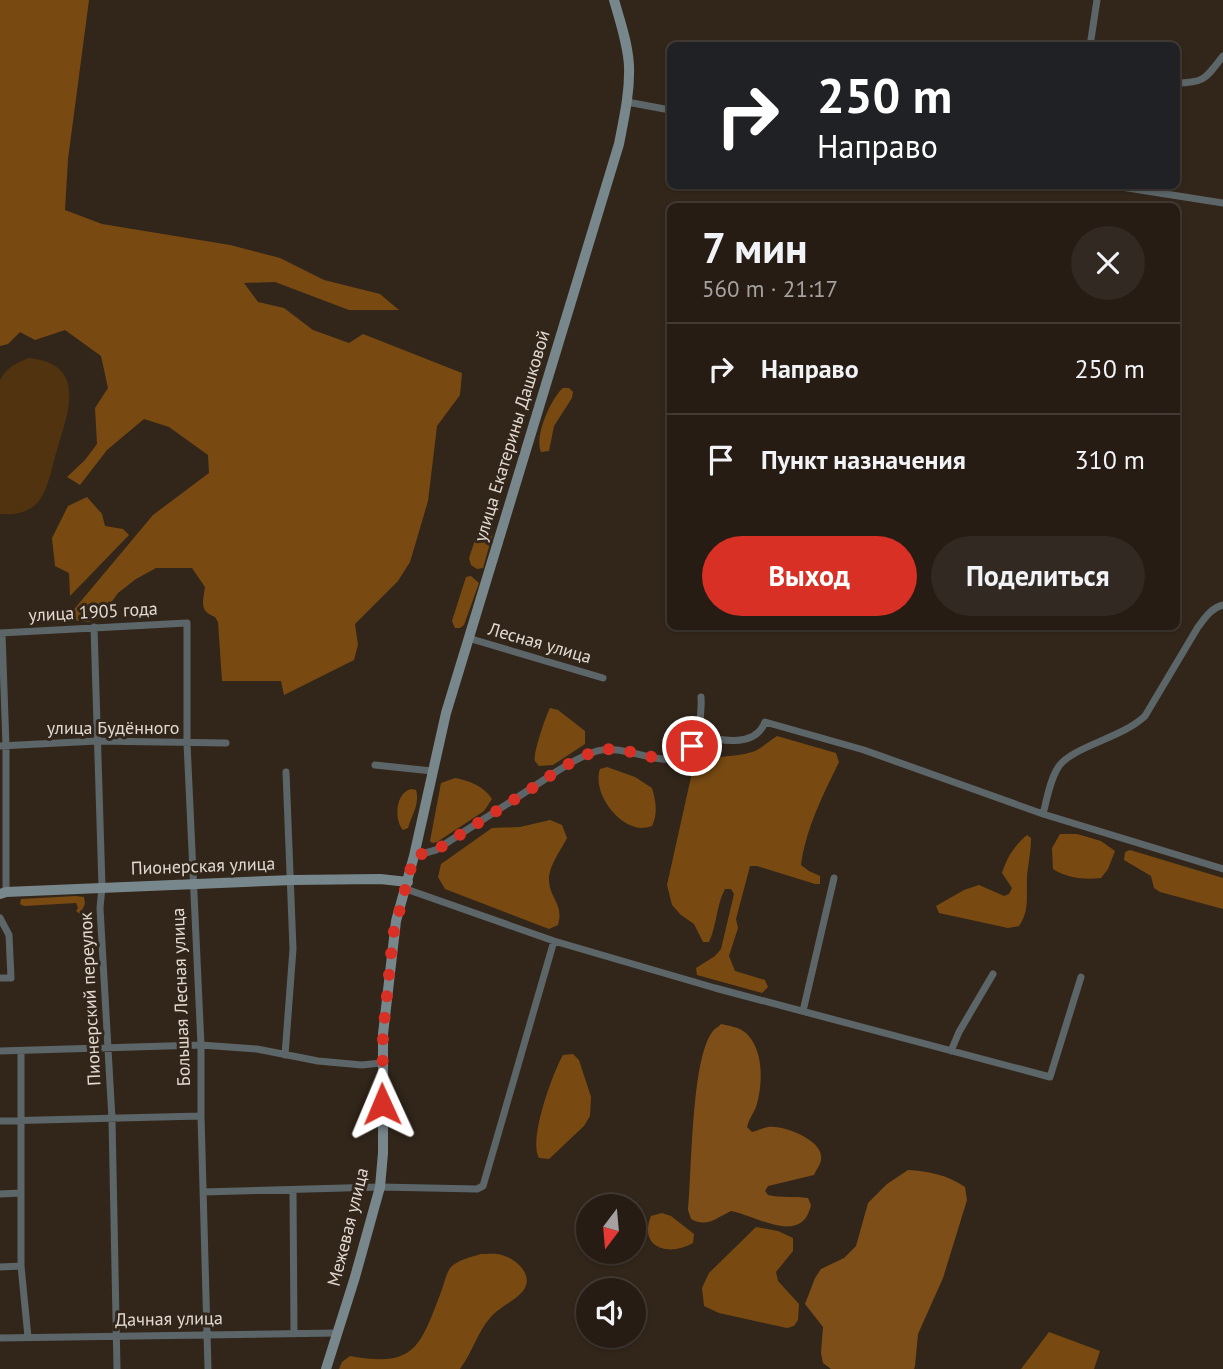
<!DOCTYPE html>
<html lang="ru">
<meta charset="utf-8">
<style>
body{margin:0;font-family:"PT Sans",sans-serif;background:#322922;color:#f1f3f6;height:100vh;display:flex;flex-direction:column;font-size:26px;white-space:nowrap}
*{box-sizing:border-box;margin:0}
p{font-size:23px;color:#a4a1a0}
.icon{flex:none;width:38px;height:38px;fill:none;stroke:currentColor;stroke-width:2;stroke-linecap:round;stroke-linejoin:round}
.map{position:relative;flex:1;overflow:hidden}
.sheet{position:absolute;left:667px;top:203px;width:513px;height:427px;display:flex;flex-direction:column;background:#261c14;border-radius:10px;box-shadow:0 2px 5px #0004,0 0 0 2px #423a34}
.sheet>*{flex:none}
.guide{position:absolute;left:667px;top:42px;width:513px;height:147px;border-radius:10px;box-shadow:0 2px 5px #0004,0 0 0 2px #423a34;background:#202124;color:#fff;overflow:hidden}
.needle{width:46px;rotate:196deg}
.tools{position:absolute;left:576px;top:1194px;display:grid;gap:14px}
.tools a{display:grid;place-items:center;width:70px;height:70px;border-radius:50%;background:#261c14;box-shadow:0 2px 5px #0004,0 0 0 2px #423a34;font-size:35px}
.pin{position:absolute;display:grid;place-items:center;width:60px;height:60px;color:#fff;margin:-30px;border:4px solid #fff;border-radius:50%;box-shadow:0 2px 7px #0007}
.me{position:absolute;width:77px;margin:-38px;rotate:359deg;stroke-linejoin:round;filter:drop-shadow(0 0 5px #0008)}
.turn{display:flex;align-items:center;gap:24px;height:147px;padding:0 35px;font-size:32px}
.turn .icon{width:91px;height:91px;stroke-width:2.5}
.turn b{display:block;font-size:49px;line-height:60px}
.round{display:grid;place-items:center;flex:none;width:74px;height:74px;border-radius:37px;background:#322922}
.overview{display:flex;align-items:center;justify-content:space-between;height:119px;padding:0 35px}
h1{font-size:42px;font-weight:700;line-height:52px}
.cta{display:flex;gap:14px;margin-top:auto;padding:14px 35px}
.cta a{flex:1;height:80px;border-radius:42px;background:#d93025;color:#fff;font-size:28px;font-weight:700;line-height:80px;text-align:center}
.cta a+a{background:#322922;color:#f1f3f6}
ul{padding:0;list-style:none}
li{display:flex;align-items:center;gap:21px;height:91px;padding:0 35px;border-top:2px solid #423a34}
li div{flex:1}
li b{display:block;font-size:26px}
li em{font-style:normal}
.map>svg:first-child{display:block}
.green{fill:#51330f}
.forest{fill:#784a11}
.water{fill:#7d4e17}
.lines{fill:none;stroke-linecap:round;stroke-linejoin:round}
.street{stroke:#5c6568;stroke-width:7}
.secondary{stroke:#78878c;stroke-width:10}
.route{stroke:#d93025;stroke-width:12;stroke-dasharray:0 21.6}
.labels{text-anchor:middle;stroke-width:6;stroke-linejoin:round;paint-order:stroke}
.street-label{font-size:18px;fill:#e2dad2;stroke:#32261a}
</style>
<div class="map">
<svg width="1223" height="1369" viewBox="0 0 1223 1369">
<rect width="100%" height="100%" fill="#32261a"/>
<!-- green -->
<path class="green" d="M29 358C88 364 68 412 57 450 52 466 49 487 39 501 29 513 15 515 0 514V380C7 367 16 363 29 358Z"/>
<!-- forest -->
<path class="forest" d="M0 0H89L68 159 65 210 102 224 230 245 280 258 324 280 380 294 399 310H349L275 282 244 283 258 302 284 308 313 330 349 343 363 334 462 373 460 395 437 426 428 501 410 562 398 581 355 624 358 645 354 660 284 695 281 681H222L218 622 215 617C199 611 203 602 205 587L192 568H156L136 579 118 593 100 618 88 622 73 620 71 613 153 515 209 473 208 455 169 427 144 419 107 450 80 485 67 477 85 460 97 444 95 408 108 388 101 356 65 330 35 340 20 332 8 344 0 346Z
M563 388H569L573 392 572 398 554 426 549 451 541 452C534 437 551 398 563 388Z
M87 497 102 514 105 526 123 529 129 535 70 596 69 573 55 566 52 538 68 506Z
M482 530 492 536 483 568 477 569 471 565 469 558 478 531Z
M471 576 479 583 464 625 460 628H455L452 621 466 577Z
M550 708 558 710 585 731V744L553 765 539 766C535 761 534 762 535 755 536 746 546 715 550 708Z
M777 736 836 753 839 762C823 795 806 828 801 865L809 871 820 876V884H815L757 866H750L736 919 738 928 729 956 735 971 765 980 768 987 762 993 697 975 696 968 715 956 721 949 734 894 731 889H725C716 906 717 925 709 942H703L694 924 681 915 672 905 667 885 691 777C709 750 727 760 752 752 761 749 769 741 777 736Z
M607 767 635 777 652 788C656 802 658 813 652 826 649 827 645 828 641 828 617 826 592 792 600 769Z
M455 778C468 780 485 787 492 799L484 811 437 842 432 843 430 841 441 783Z
M411 789 416 790C420 803 412 815 408 828L403 830C394 820 395 793 411 789Z
M550 820 562 825 567 838C561 850 548 867 549 881 550 899 564 904 558 925L549 929 445 889 438 877 441 864 492 828 520 827Z
M1060 834H1077L1101 841 1115 851 1108 869 1101 878C1084 880 1067 878 1053 869L1052 848Z
M1027 835 1031 838C1031 852 1028 864 1027 877 1026 896 1030 910 1019 926L1008 928 939 913 936 906 964 890 979 885 1004 896 1009 894 1012 888 1002 873C1007 857 1015 845 1027 835Z
M1130 850 1223 878V909L1160 892 1154 888 1151 876 1124 860 1125 852Z
M76 896 84 897 85 904 80 914 76 911 78 908 76 903 24 906 20 904 21 899Z
M573 1054 579 1060 591 1097 590 1116 584 1126 549 1159 539 1158C528 1140 553 1072 563 1055Z
M662 1213 671 1216 694 1234 693 1243C669 1257 638 1248 651 1216Z
M756 1227 778 1231 793 1238V1251L776 1272 778 1281 799 1304 798 1320 794 1326 787 1328 719 1313 704 1306 702 1288 709 1273Z
M481 1254C487 1254 496 1253 502 1255 516 1259 535 1275 523 1291 515 1301 499 1307 490 1318 477 1333 472 1353 460 1369H339L342 1362 350 1356C415 1368 420 1347 441 1292 444 1285 446 1273 451 1267 458 1260 471 1257 481 1254Z
M1049 1332 1100 1351 1094 1369H1021Z"/>
<!-- water -->
<path class="water" d="M721 1024C730 1026 740 1027 747 1034 764 1051 763 1085 756 1107 753 1114 749 1119 747 1127L752 1132C757 1131 763 1128 768 1127 783 1125 824 1140 821 1159 821 1164 816 1170 814 1175L768 1186 765 1191 768 1195C782 1198 794 1196 808 1198L811 1205C802 1247 755 1215 731 1211 716 1218 707 1228 691 1219L688 1210C692 1173 691 1057 713 1031 715 1028 719 1027 721 1024Z
M908 1170C929 1171 947 1175 965 1187L967 1200 943 1278 918 1334 915 1366 914 1369H831L823 1363 821 1353 823 1327 805 1304 815 1278 821 1269 844 1258 856 1246 868 1203 887 1184Z"/>
<g class="lines">
<!-- street -->
<path class="street" d="M1090 46 1097 0
M1176 83C1205 83 1206 78 1223 56
M627 102 670 110
M1115 186 1223 203
M94 627 102 887 100 908 112 1119 117 1369
M0 633 187 623V743L201 1045V1116L208 1369
M2 633 6 746V892
M468 638 603 678
M696 735C717 740 755 749 765 722L864 750 1043 814 1223 869
M0 746 97 741 226 743
M375 765 432 771
M1043 814C1047 799 1050 779 1059 766 1074 746 1122 738 1145 716L1198 627C1205 618 1211 608 1223 605
M414 856 436 850C466 830 497 811 527 791 549 777 572 759 597 751 623 743 660 768 682 756 699 747 702 713 701 697
M406 889 554 941 715 988 1050 1077 1081 977
M0 918 9 935 11 978H0
M803 1011 834 878
M0 1051 201 1045 257 1049 318 1061 362 1065 381 1063
M21 1051V1266L28 1337
M951 1051 959 1032 993 974
M285 1055 293 949 286 772
M0 1121 201 1116
M293 1190 294 1333
M203 1192 380 1187 477 1189 483 1186 554 941
M0 1194 21 1193
M0 1267 21 1266
M0 1338 338 1333"/>
<!-- secondary -->
<path class="secondary" d="M0 894 6 892 292 880 380 879 408 882
M326 1369 355 1277 380 1187 383 1153V1034L396 921 414 856 446 713 619 144C624 118 630 92 629 66 628 44 620 21 614 0"/>
</g>
<g class="lines">
<!-- route -->
<path class="route" d="M382 1104 383 1034 393 935 414 856 436 850C468 830 499 809 531 789 550 776 578 755 601 750 633 744 667 774 692 746"/>
</g>
<g class="labels">
<!-- street labels -->
<g class="street-label">
<text transform="translate(512 436) rotate(-73)" y="6">улица Екатерины Дашковой</text>
<text transform="translate(93 612) rotate(-3)" y="6">улица 1905 года</text>
<text transform="translate(540 643) rotate(16)" y="6">Лесная улица</text>
<text x="113" y="734">улица Будённого</text>
<text transform="translate(203 866) rotate(-2)" y="6">Пионерская улица</text>
<text transform="translate(181 997) rotate(-92)" y="6">Большая Лесная улица</text>
<text transform="translate(90 999) rotate(-93)" y="6">Пионерский переулок</text>
<text transform="translate(348 1227) rotate(-76)" y="6">Межевая улица</text>
<text transform="translate(169 1319) rotate(-1)" y="6">Дачная улица</text>
</g>
</g>
</svg>
<div class="tools">
<a><svg class="needle" viewBox="-14 -14 28 28"><path d="M0-13l5 13h-10z" fill="#e53935"/><path d="M0 13l5-13h-10z" fill="#a4a1a0"/></svg></a>
<a><svg class="icon" aria-label="sound" viewBox="0 0 24 24"><path d="M4 9h4l5-4v14l-5-4H4zM17 9q2 3 0 6"/></svg></a>
</div>
<div class="pin" style="left:692px;top:746px;background:#d93025"><svg class="icon" aria-label="arrive" viewBox="0 0 24 24"><path d="M6 21V4h12l-3 4 3 4H6"/></svg></div>
<svg class="me" style="left:382px;top:1104px" viewBox="-20 -20 40 40"><path d="M0-17L14 15 0 8-14 15z" fill="#d93025" stroke="#fff" stroke-width="4"/></svg>
<div class="guide">
<div class="turn"><svg class="icon" aria-label="right" viewBox="0 0 24 24"><path d="M7 20v-9h11M14 6l5 5-5 5"/></svg><div><b>250 m</b>Направо</div></div>
</div>
<section class="sheet">
<div class="overview"><div><h1>7 мин</h1><p>560 m · 21:17</p></div><a class="round"><svg class="icon" aria-label="close" viewBox="0 0 24 24"><path d="M6 6l12 12M18 6L6 18"/></svg></a></div>
<ul>
<li><svg class="icon" aria-label="right" viewBox="0 0 24 24"><path d="M7 20v-9h11M14 6l5 5-5 5"/></svg><div><b>Направо</b></div><em>250 m</em></li>
<li><svg class="icon" aria-label="arrive" viewBox="0 0 24 24"><path d="M6 21V4h12l-3 4 3 4H6"/></svg><div><b>Пункт назначения</b></div><em>310 m</em></li>
</ul>
<div class="cta"><a>Выход</a><a>Поделиться</a></div>
</section>
</div>
